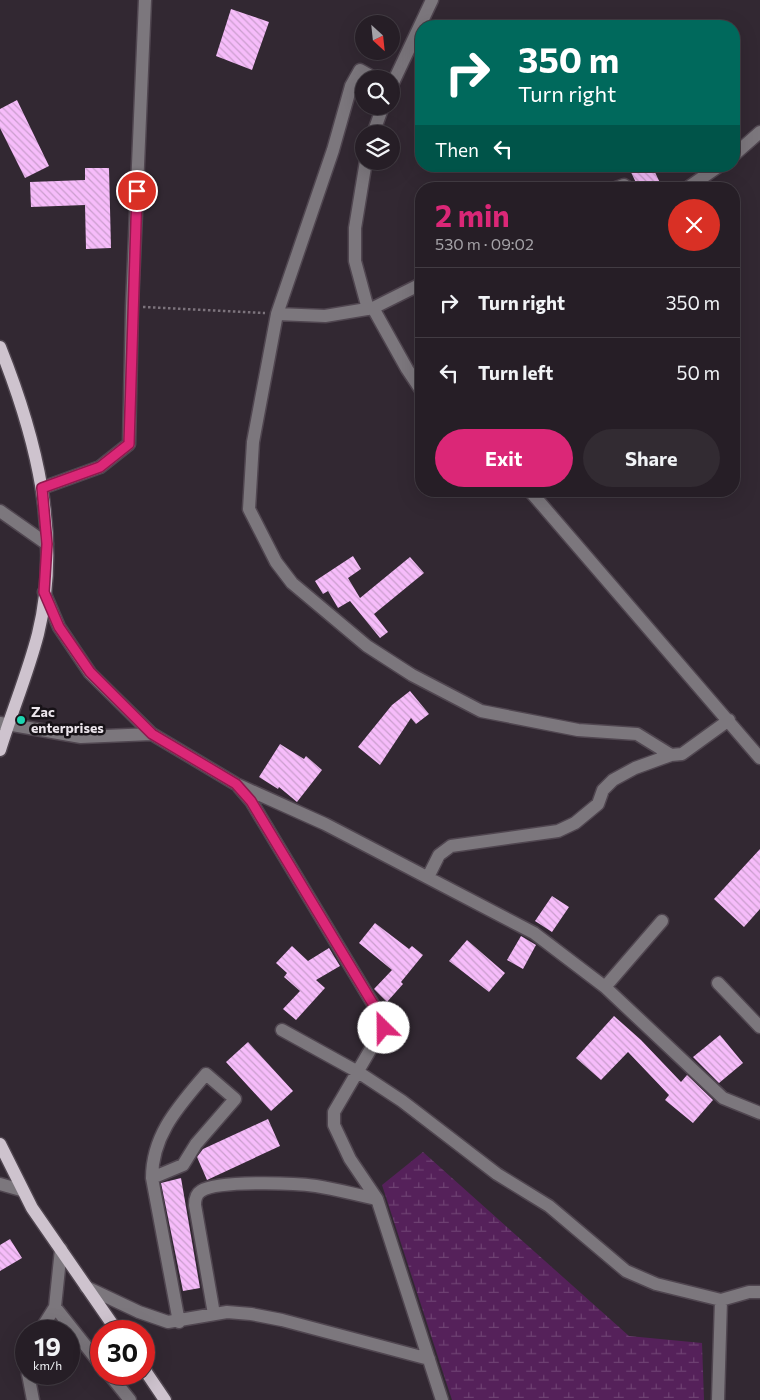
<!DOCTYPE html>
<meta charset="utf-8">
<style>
body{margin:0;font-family:Commissioner,sans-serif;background:#322b32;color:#f1f3f6;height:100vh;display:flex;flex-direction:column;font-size:19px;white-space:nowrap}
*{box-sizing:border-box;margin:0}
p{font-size:16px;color:#a4a2a7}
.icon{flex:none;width:28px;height:28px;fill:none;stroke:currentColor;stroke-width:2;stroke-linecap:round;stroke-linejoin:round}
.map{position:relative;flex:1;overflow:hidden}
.panel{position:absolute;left:415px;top:182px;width:325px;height:315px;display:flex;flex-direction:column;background:#261e26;border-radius:20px;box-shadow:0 5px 20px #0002,0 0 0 1px #423c43}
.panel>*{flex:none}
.hud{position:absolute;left:415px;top:20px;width:325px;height:152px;border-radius:20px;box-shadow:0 5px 20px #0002,0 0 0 1px #423c43;background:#00695c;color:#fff;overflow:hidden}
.needle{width:32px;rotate:153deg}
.tools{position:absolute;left:355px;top:15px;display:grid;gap:10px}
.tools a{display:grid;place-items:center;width:45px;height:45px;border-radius:50%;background:#261e26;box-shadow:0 5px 20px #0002,0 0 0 1px #423c43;font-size:25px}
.speed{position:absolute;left:15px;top:1320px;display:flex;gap:10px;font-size:25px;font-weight:700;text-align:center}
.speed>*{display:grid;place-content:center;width:65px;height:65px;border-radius:50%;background:#261e26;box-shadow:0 5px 20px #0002,0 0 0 1px #423c43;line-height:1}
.speed small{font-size:12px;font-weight:400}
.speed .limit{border:8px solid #d22;background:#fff;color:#111}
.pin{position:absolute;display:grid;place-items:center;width:42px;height:42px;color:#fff;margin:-21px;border:2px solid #fff;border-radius:50%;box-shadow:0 1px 5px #0007}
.me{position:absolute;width:55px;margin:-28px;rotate:337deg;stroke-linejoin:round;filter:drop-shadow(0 0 4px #0008)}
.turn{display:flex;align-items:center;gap:18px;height:105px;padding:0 20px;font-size:22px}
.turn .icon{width:65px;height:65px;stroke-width:2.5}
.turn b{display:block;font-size:35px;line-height:42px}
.then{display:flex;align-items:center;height:48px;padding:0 20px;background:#0003;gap:10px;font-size:19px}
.round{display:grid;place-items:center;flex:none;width:52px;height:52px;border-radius:26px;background:#322b32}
.headline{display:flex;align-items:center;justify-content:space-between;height:85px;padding:0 20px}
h1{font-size:30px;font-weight:700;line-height:38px;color:#db2777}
.primary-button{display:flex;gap:10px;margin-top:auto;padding:10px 20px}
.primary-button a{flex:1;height:58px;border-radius:30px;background:#db2777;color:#fff;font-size:20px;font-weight:700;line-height:58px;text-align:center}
.primary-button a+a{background:#322b32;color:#f1f3f6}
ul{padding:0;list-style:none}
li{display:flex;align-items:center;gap:15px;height:70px;padding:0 20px;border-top:1px solid #423c43}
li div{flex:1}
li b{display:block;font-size:19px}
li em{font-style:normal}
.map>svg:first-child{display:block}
.wetland{fill:url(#wetland-marsh)}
.building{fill:url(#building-back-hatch)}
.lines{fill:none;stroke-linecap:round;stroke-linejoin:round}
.minor-casing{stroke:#504650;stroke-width:15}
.major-casing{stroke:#504650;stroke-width:15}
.path{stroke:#7c737c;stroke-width:2.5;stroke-dasharray:2.5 2.5;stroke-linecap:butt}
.minor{stroke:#7c777d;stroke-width:12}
.major{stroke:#cec3ce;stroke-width:12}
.route-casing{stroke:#8e194d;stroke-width:12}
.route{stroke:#db2777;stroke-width:9}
.poi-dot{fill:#1dd5b1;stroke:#171217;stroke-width:2}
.labels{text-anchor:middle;stroke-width:5;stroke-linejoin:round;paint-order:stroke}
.poi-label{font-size:14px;font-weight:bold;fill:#ece5ec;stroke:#171217;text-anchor:start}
</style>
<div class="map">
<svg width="760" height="1400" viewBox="0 0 760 1400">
<defs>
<pattern id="wetland-marsh" width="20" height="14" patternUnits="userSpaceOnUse" patternTransform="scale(1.25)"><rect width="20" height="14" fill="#55215a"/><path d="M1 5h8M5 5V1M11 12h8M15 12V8" fill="none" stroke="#6e4172"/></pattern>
<pattern id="building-back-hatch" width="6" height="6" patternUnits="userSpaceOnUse" patternTransform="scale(1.25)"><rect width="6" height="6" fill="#f6bcfa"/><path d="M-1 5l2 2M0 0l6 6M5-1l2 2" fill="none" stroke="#ca9ecd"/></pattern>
</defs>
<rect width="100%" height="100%" fill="#322832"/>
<!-- wetland -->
<path class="wetland" d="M423 1152 629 1336 702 1343 704 1400H452L382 1185Z"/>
<!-- building -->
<path class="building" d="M231 9 269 22 252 70 216 56Z
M17 100 49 166 25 178 0 128V109Z
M628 166H652L663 189H639Z
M85 168H109L111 248 86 249 85 205 31 207 30 182 85 180Z
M353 556 361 569 348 578 360 598 410 557 424 573 374 614 388 632 380 638 350 601 338 608 328 591 323 594 315 581Z
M410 691 429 714 416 724 411 718 380 765 358 747 392 705Z
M280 744 304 759 306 756 322 770 297 802 279 787 278 789 259 777Z
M760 849V909L744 927 714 899Z
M552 896 569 907 552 932 535 921Z
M375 923 409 949 412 946 423 955 401 982 403 984 387 1002 374 989 392 970 359 943Z
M521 936 536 945 523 969 507 960Z
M467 940 505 973 489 992 449 961Z
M292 946 308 961 329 948 340 966 316 980 325 988 296 1020 283 1009 300 991 284 977 287 973 276 963Z
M614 1016 641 1040 681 1082 687 1075 713 1100 693 1123 665 1100 669 1095 628 1052 601 1080 576 1058Z
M720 1035 743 1063 719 1083 693 1057Z
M248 1042 293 1091 271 1111 226 1062Z
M268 1119 280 1146 207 1180 197 1157 203 1149Z
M181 1178 200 1288 183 1291 161 1183Z
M10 1239 22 1258 0 1271V1245Z"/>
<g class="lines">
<defs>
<path id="minor" d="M376 79 360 70 351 86 333 150 277 314 253 442 249 509 276 562 292 583 367 646 412 675 481 711 578 730 637 734 671 755
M391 87 432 0
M373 134 383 106
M734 155 760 132
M366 161 355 228V261L368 309
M613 189 624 185 630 189
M686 189 719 166
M421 284 373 308 407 369 421 390
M277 314 325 316 373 308
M42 488 100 467 129 444 132 306 145 0
M530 491 760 758
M0 511 47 544
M44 592 59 627 90 673 152 734 236 784 325 824 534 933 605 987 723 1098 760 1113
M0 723 81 737 152 734
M239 787 251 801 379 1014 383 1028 334 1112V1125L350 1159 377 1199 442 1400
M428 877 439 855 451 846 558 831 575 823 598 804 603 790 613 780 635 768 671 755 682 754 729 720
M718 983 760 1027
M605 987 662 921
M282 1030 358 1072 402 1101 497 1174 549 1206 626 1271 656 1284 721 1300
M152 1178 183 1165 196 1144 235 1099 206 1074C180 1105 152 1134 152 1178L179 1322
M0 1184 21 1190
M86 1287 139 1312 168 1322 227 1312 251 1314 282 1320 429 1359
M55 1307 101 1365
M214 1314 195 1205C195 1199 196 1194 201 1191 217 1180 295 1183 316 1186 336 1189 357 1195 377 1199
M40 1331 55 1307 61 1249
M26 1363V1365
M28 1374 33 1400
M109 1374 130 1400
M718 1400 721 1300 749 1292H760"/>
<path id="major" d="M0 347C36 437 62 537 38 634 28 673 12 711 0 750
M0 1144 32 1208 117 1331
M144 1369 165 1400"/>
</defs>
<!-- minor casing -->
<use href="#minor" class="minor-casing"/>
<!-- major casing -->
<use href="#major" class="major-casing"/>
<!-- path -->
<path class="path" d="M143 307 265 313"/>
<!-- minor -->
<use href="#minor" class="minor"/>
<!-- major -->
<use href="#major" class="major"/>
</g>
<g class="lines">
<defs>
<path id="route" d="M137 191 129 444 100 467 42 488 47 544 44 592 59 627 90 672 152 734 236 784 251 801 379 1014 384 1028"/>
</defs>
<!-- route casing -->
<use href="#route" class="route-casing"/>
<!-- route -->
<use href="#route" class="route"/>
</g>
<!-- markers -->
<circle class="poi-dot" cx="21" cy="720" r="5"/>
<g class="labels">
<!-- poi labels -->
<g class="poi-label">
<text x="31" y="717">Zac<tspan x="31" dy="16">enterprises</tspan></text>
</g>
</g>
</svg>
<div class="tools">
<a><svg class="needle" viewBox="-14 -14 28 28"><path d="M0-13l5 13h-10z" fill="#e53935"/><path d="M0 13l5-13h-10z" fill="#a4a2a7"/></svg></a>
<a><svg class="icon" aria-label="search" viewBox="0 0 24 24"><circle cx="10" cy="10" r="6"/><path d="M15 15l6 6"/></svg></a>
<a><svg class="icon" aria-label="layers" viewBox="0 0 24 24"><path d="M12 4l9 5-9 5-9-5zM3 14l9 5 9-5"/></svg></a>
</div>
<div class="speed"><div>19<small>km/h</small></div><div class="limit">30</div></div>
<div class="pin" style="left:137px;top:191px;background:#d93025"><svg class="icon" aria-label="arrive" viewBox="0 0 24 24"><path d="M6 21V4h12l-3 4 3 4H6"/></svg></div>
<svg class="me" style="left:384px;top:1028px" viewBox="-20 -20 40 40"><circle r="19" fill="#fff"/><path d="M0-13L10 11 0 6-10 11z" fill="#db2777"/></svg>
<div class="hud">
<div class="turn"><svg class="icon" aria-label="right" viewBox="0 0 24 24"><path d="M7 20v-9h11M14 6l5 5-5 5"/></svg><div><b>350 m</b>Turn right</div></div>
<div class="then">Then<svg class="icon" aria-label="left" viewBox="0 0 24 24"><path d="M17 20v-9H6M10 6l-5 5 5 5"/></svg></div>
</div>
<section class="panel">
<div class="headline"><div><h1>2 min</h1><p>530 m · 09:02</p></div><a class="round" style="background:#d93025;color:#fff"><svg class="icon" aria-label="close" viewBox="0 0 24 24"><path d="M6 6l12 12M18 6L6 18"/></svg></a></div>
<ul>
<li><svg class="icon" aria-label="right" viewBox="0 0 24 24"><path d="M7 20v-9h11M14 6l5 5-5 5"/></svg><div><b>Turn right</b></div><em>350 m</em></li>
<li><svg class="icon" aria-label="left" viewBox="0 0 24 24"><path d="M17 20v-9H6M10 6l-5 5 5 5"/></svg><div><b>Turn left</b></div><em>50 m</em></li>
</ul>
<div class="primary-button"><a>Exit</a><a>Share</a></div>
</section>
</div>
